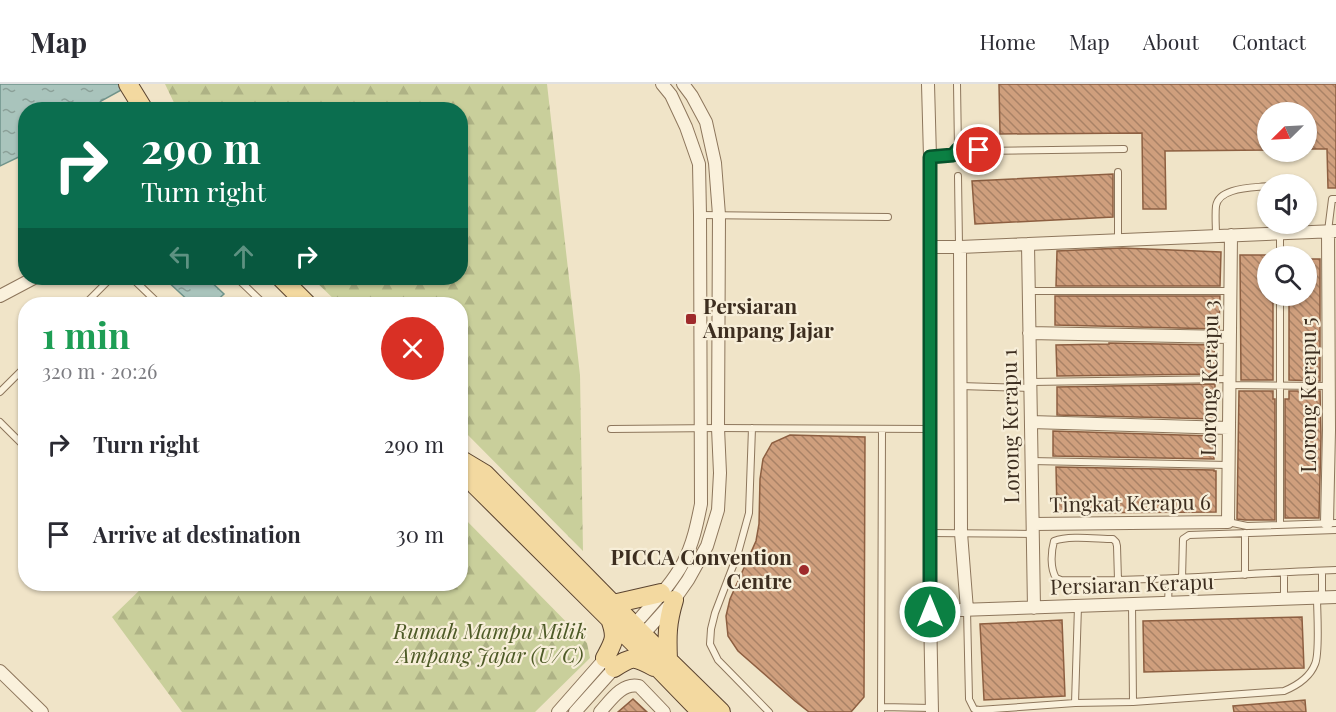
<!DOCTYPE html>
<meta charset="utf-8">
<style>
body{margin:0;font-family:"Playfair Display",serif;background:#f2f2f3;color:#2b2b33;height:100vh;display:flex;flex-direction:column;font-size:22px;white-space:nowrap}
*{box-sizing:border-box;margin:0}
p{font-size:20px;color:#7c7c81}
.icon{flex:none;width:33px;height:33px;fill:none;stroke:currentColor;stroke-width:2;stroke-linecap:round;stroke-linejoin:round}
.map{position:relative;flex:1;overflow:hidden}
.details{position:absolute;left:18px;top:213px;width:450px;height:294px;display:flex;flex-direction:column;background:#fff;border-radius:24px;box-shadow:0 2px 4px #0004}
.details>*{flex:none}
.banner{position:absolute;left:18px;top:18px;width:450px;height:183px;border-radius:24px;box-shadow:0 2px 4px #0004;background:#0b6e4f;color:#fff;overflow:hidden}
.needle{width:39px;rotate:246deg}
.controls{position:absolute;left:1257px;top:18px;display:grid;gap:12px}
.controls a{display:grid;place-items:center;width:60px;height:60px;border-radius:50%;background:#fff;box-shadow:0 2px 4px #0004;font-size:30px}
.pin{position:absolute;display:grid;place-items:center;width:51px;height:51px;color:#fff;margin:-26px;border:3px solid #fff;border-radius:50%;box-shadow:0 2px 6px #0007}
.me{position:absolute;width:66px;margin:-33px;rotate:0deg;stroke-linejoin:round;filter:drop-shadow(0 0 4px #0008)}
.turn{display:flex;align-items:center;gap:21px;height:126px;padding:0 24px;font-size:27px}
.turn .icon{width:78px;height:78px;stroke-width:2.5}
.turn b{display:block;font-size:42px;line-height:51px}
.lanes{display:flex;align-items:center;height:57px;padding:0 24px;background:#0003;justify-content:center;gap:30px;direction:ltr}
.lanes .off{opacity:.35}
.round{display:grid;place-items:center;flex:none;width:63px;height:63px;border-radius:32px;background:#f2f2f3}
.head{display:flex;align-items:center;justify-content:space-between;height:102px;padding:0 24px}
h1{font-size:36px;font-weight:700;line-height:45px;color:#1e9e55}
ul{padding:0;list-style:none}
li{display:flex;align-items:center;gap:18px;height:90px;padding:0 24px}
li div{flex:1}
li b{display:block;font-size:22px}
li em{font-style:normal}
header{display:flex;align-items:center;gap:36px;box-sizing:border-box;height:84px;padding:0 30px;background:#fff;border-bottom:2px solid #e1e1e2}
header strong{font-size:28px}
nav{display:flex;gap:33px;margin-inline-start:auto;font-size:21px}
.map>svg:first-child{display:block}
.forest{fill:url(#forest-firs)}
.water{fill:url(#water-ripples);stroke:#6f938a;stroke-width:1.5}
.building{fill:url(#building-back-hatch);stroke:#8d5f41;stroke-width:1.5}
.lines{fill:none;stroke-linecap:round;stroke-linejoin:round}
.lane-casing{stroke:#8d765c;stroke-width:8}
.street-casing{stroke:#8d765c;stroke-width:14}
.primary-casing{stroke:#5b4430;stroke-width:20}
.lane{stroke:#faf1dc;stroke-width:6}
.street{stroke:#faf1dc;stroke-width:12}
.primary{stroke:#f3d9a0;stroke-width:18}
.route-casing{stroke:#07532c;stroke-width:15}
.route{stroke:#0b8043;stroke-width:10}
.poi-dot{fill:#9e2a2b;stroke:#f7eed8;stroke-width:2}
.labels{text-anchor:middle;stroke-width:4.5;stroke-linejoin:round;paint-order:stroke}
.poi-label{font-size:21px;font-weight:bold;fill:#3d2e20;stroke:#f7eed8;text-anchor:start}
.street-label{font-size:21px;fill:#3d2e20;stroke:#f7eed8}
.park-label{font-size:21px;font-style:italic;fill:#4d5a26;stroke:#f7eed8}
</style>
<header>
<strong>Map</strong>
<nav><a>Home</a><a>Map</a><a>About</a><a>Contact</a></nav>
</header>
<div class="map">
<svg width="1336" height="628" viewBox="0 0 1336 628">
<defs>
<pattern id="forest-firs" width="22" height="20" patternUnits="userSpaceOnUse" patternTransform="scale(1.5)"><rect width="22" height="20" fill="#c9cf9b"/><path d="M5 1l3.5 6h-7zM16 11l3.5 6h-7z" fill="#aeb285"/></pattern>
<pattern id="water-ripples" width="26" height="14" patternUnits="userSpaceOnUse" patternTransform="scale(1.5)"><rect width="26" height="14" fill="#a9c4bc"/><path d="M2 4q2-2 4 0t4 0M15 11q2-2 4 0t4 0" fill="none" stroke="#8ba098"/></pattern>
<pattern id="building-back-hatch" width="6" height="6" patternUnits="userSpaceOnUse" patternTransform="scale(1.5)"><rect width="6" height="6" fill="#cf9f7d"/><path d="M-1 5l2 2M0 0l6 6M5-1l2 2" fill="none" stroke="#a98266"/></pattern>
</defs>
<rect width="100%" height="100%" fill="#f0e4c8"/>
<!-- forest -->
<path class="forest" d="M165 0H547L580 291 583 467 461 344 460 220H339L312 194H460V26L177 25Z
M461 431 587 559 590 574 535 628H182L112 533 146 500H460Z"/>
<!-- water -->
<path class="water" d="M0 0H132L101 17 94 25 26 26 25 70 0 82Z
M164 194H207L224 210 213 220H192Z"/>
<!-- building -->
<path class="building" d="M999 0H1336V104H1328L1327 65H1306V28H1268V66L1165 67 1166 125H1143L1142 49 1000 50Z
M1113 90V133L975 140 972 97Z
M1122 164 1221 168 1220 202H1056L1057 167Z
M1240 171H1268V212H1273V296H1241Z
M1306 175H1320V297L1289 296V212H1306Z
M1055 212H1220L1219 245 1055 241Z
M1109 259 1214 261 1215 290 1057 292 1056 261 1109 260Z
M1215 300V335L1057 331V303Z
M1239 307H1273V315H1275V436H1245L1237 435Z
M1289 307H1320L1321 353 1319 434H1285V315H1289Z
M1053 347 1213 352 1214 375 1053 372Z
M790 351 865 353 864 613 851 628H809L795 617 738 567 728 552 726 532 730 515 756 457 759 440 760 395 763 375 772 359Z
M1056 383 1214 386V387H1216V428L1057 429Z
M1302 533 1304 584 1144 588 1143 537Z
M1062 536 1065 612 984 616 980 540Z
M633 615 647 628H618Z
M1305 616 1306 628H1234L1233 622Z"/>
<g class="lines">
<defs>
<path id="lane" d="M958 65 979 67 1124 65
M930 73 953 71 958 65 957 0
M1118 88V156
M958 92 959 162
M700 131 888 133
M1328 147 1332 115H1336
M1280 149V172
M1216 152C1216 142 1215 131 1216 122 1219 103 1253 104 1268 102
M132 194 159 220
M237 194 264 220
M1028 207H1230
M1280 212V441
M85 220 111 194
M1031 298 1229 295
M1229 301 1328 302
M960 302 1030 304
M0 308 26 282
M0 338 26 364
M752 344 749 429 738 469 715 529 711 545 710 560 718 576 769 628
M611 345 718 344 930 345
M1031 377 1228 381
M1228 438 1247 442 1336 439
M930 449 1033 450
M1245 449V491
M1284 489V515
M1182 495 1183 455 1189 451 1336 446
M1118 496 1117 462 1116 458 1113 455C1097 455 1070 451 1054 457 1051 468 1050 484 1056 494L1061 496C1153 498 1244 489 1336 486
M1322 513V487
M1168 519 1169 495
M1132 521 1133 618
M967 526 969 615 974 625 979 626 1075 619 1078 522
M1075 619 1133 618 1284 607C1296 602 1310 593 1315 580 1320 569 1317 527 1317 514
M882 623 931 624
M881 628 882 345"/>
<path id="street" d="M928 0 930 73V527L932 628
M1028 160 1034 524
M930 163H960L1336 147
M960 163 961 449 967 526
M0 212 34 194
M1029 249 1229 253
M1031 338 1229 344
M1327 439 1329 346 1328 147
M1033 440 1228 438 1231 151
M930 527 1336 513
M630 546C648 524 670 503 683 479 693 460 697 440 701 420L700 131 699 80 686 43 671 11 662 0
M639 555 674 516 688 496 707 462 718 426 720 389 718 344 719 131 715 79 706 38 692 12 683 0
M0 587 42 628
M558 628 609 570
M575 628 618 580
M600 628C610 617 622 598 639 602L664 628"/>
<path id="primary" d="M128 0 144 26
M281 194 307 220
M460 375 485 390 668 576 721 628
M460 379 476 402 635 560 701 628
M613 520 661 509
M605 574C614 557 617 554 610 535
M668 576C667 552 667 539 674 516
M614 584C633 572 633 572 654 583"/>
</defs>
<!-- lane casing -->
<use href="#lane" class="lane-casing"/>
<!-- street casing -->
<use href="#street" class="street-casing"/>
<!-- primary casing -->
<use href="#primary" class="primary-casing"/>
<!-- lane -->
<use href="#lane" class="lane"/>
<!-- street -->
<use href="#street" class="street"/>
<!-- primary -->
<use href="#primary" class="primary"/>
</g>
<g class="lines">
<defs>
<path id="route" d="M930 528V73L953 71 958 65 979 66"/>
</defs>
<!-- route casing -->
<use href="#route" class="route-casing"/>
<!-- route -->
<use href="#route" class="route"/>
</g>
<!-- markers -->
<g class="poi-dot">
<rect x="685" y="229" width="12" height="12" rx="3"/>
<circle cx="804" cy="486" r="6"/>
</g>
<g class="labels">
<!-- poi labels -->
<g class="poi-label">
<text x="703" y="230">Persiaran<tspan x="703" dy="24">Ampang Jajar</tspan></text>
<text x="792" y="481" text-anchor="end">PICCA Convention<tspan x="792" dy="24">Centre</tspan></text>
</g>
<!-- street labels -->
<g class="street-label">
<text transform="translate(1210 294) rotate(-89)" y="7">Lorong Kerapu 3</text>
<text transform="translate(1309 311) rotate(-90)" y="7">Lorong Kerapu 5</text>
<text transform="translate(1011 342) rotate(-91)" y="7">Lorong Kerapu 1</text>
<text transform="translate(1130 420) rotate(-1)" y="7">Tingkat Kerapu 6</text>
<text transform="translate(1132 501) rotate(-2)" y="7">Persiaran Kerapu</text>
</g>
<!-- park labels -->
<g class="park-label">
<text x="490" y="555">Rumah Mampu Milik<tspan x="490" dy="24">Ampang Jajar (U/C)</tspan></text>
</g>
</g>
</svg>
<div class="controls">
<a><svg class="needle" viewBox="-14 -14 28 28"><path d="M0-13l5 13h-10z" fill="#e53935"/><path d="M0 13l5-13h-10z" fill="#7c7c81"/></svg></a>
<a><svg class="icon" aria-label="sound" viewBox="0 0 24 24"><path d="M4 9h4l5-4v14l-5-4H4zM17 9q2 3 0 6"/></svg></a>
<a><svg class="icon" aria-label="search" viewBox="0 0 24 24"><circle cx="10" cy="10" r="6"/><path d="M15 15l6 6"/></svg></a>
</div>
<div class="pin" style="left:979px;top:66px;background:#d93025"><svg class="icon" aria-label="arrive" viewBox="0 0 24 24"><path d="M6 21V4h12l-3 4 3 4H6"/></svg></div>
<svg class="me" style="left:930px;top:528px" viewBox="-20 -20 40 40"><circle r="17" fill="#0b8043" stroke="#fff" stroke-width="3"/><path d="M0-11L8 9 0 5-8 9z" fill="#fff"/></svg>
<div class="banner">
<div class="turn"><svg class="icon" aria-label="right" viewBox="0 0 24 24"><path d="M7 20v-9h11M14 6l5 5-5 5"/></svg><div><b>290 m</b>Turn right</div></div>
<div class="lanes"><svg class="icon off" aria-label="left" viewBox="0 0 24 24"><path d="M17 20v-9H6M10 6l-5 5 5 5"/></svg><svg class="icon off" aria-label="ahead" viewBox="0 0 24 24"><path d="M12 20V5M6 11l6-6 6 6"/></svg><svg class="icon" aria-label="right" viewBox="0 0 24 24"><path d="M7 20v-9h11M14 6l5 5-5 5"/></svg></div>
</div>
<section class="details">
<div class="head"><div><h1>1 min</h1><p>320 m · 20:26</p></div><a class="round" style="background:#d93025;color:#fff"><svg class="icon" aria-label="close" viewBox="0 0 24 24"><path d="M6 6l12 12M18 6L6 18"/></svg></a></div>
<ul>
<li><svg class="icon" aria-label="right" viewBox="0 0 24 24"><path d="M7 20v-9h11M14 6l5 5-5 5"/></svg><div><b>Turn right</b></div><em>290 m</em></li>
<li><svg class="icon" aria-label="arrive" viewBox="0 0 24 24"><path d="M6 21V4h12l-3 4 3 4H6"/></svg><div><b>Arrive at destination</b></div><em>30 m</em></li>
</ul>
</section>
</div>
